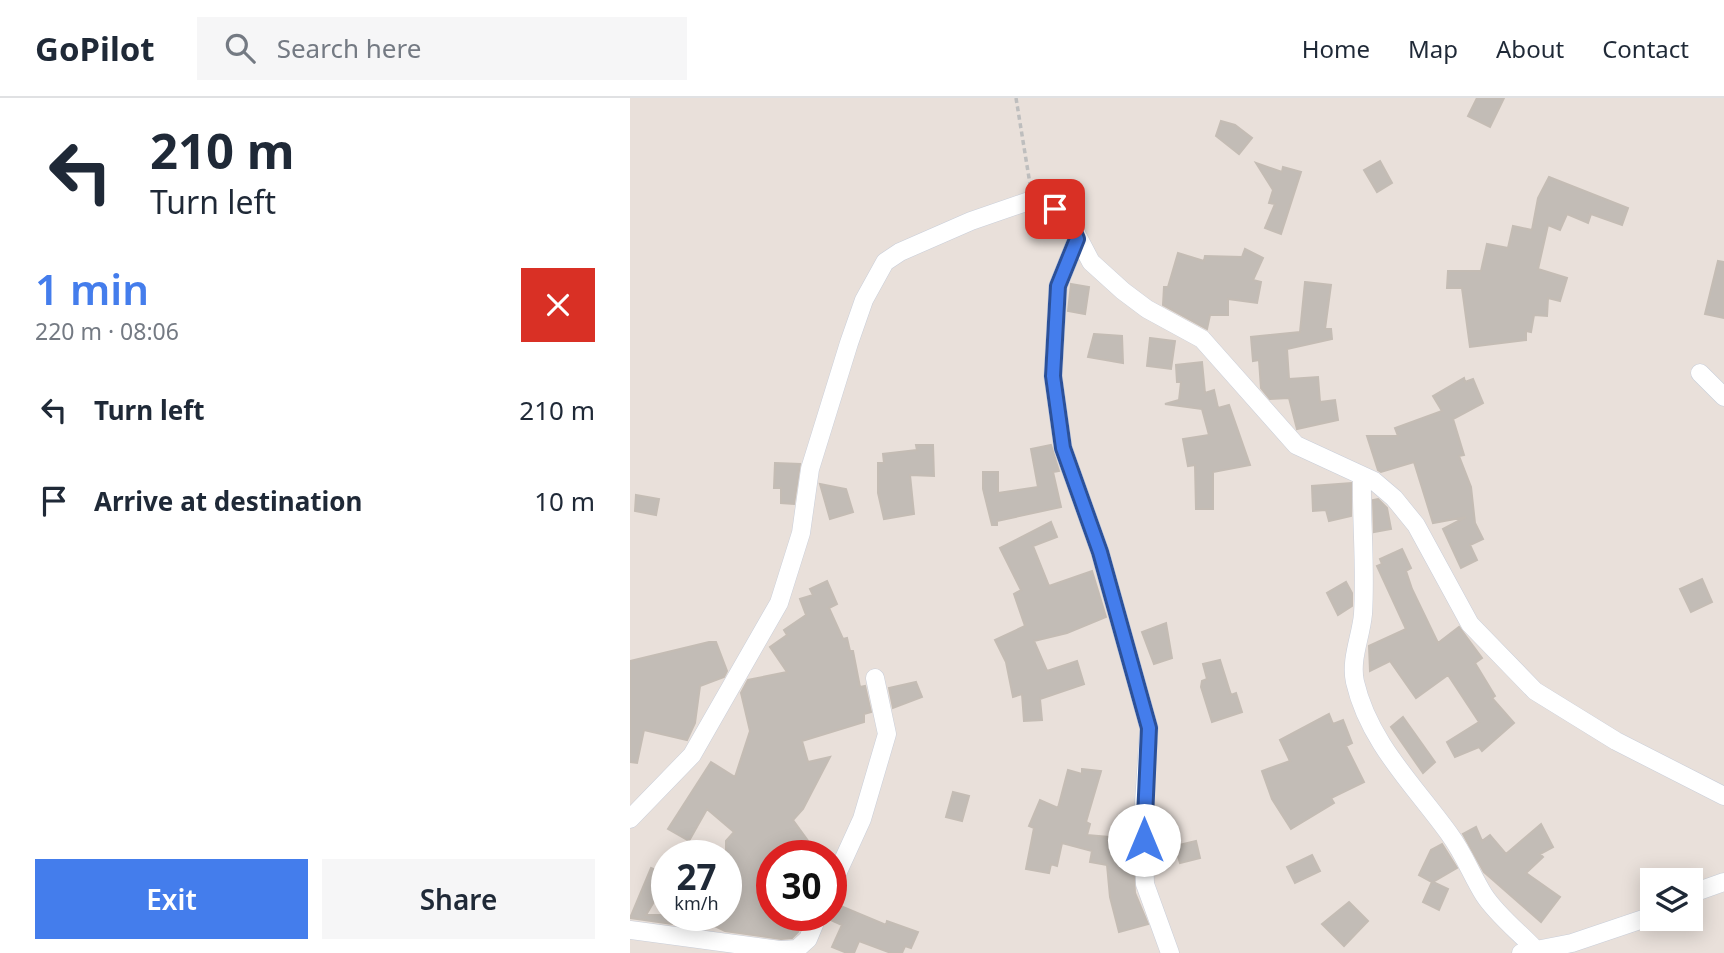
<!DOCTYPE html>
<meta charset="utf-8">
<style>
body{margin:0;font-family:"Noto Sans",sans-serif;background:#f6f6f7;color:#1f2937;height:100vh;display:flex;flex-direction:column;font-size:26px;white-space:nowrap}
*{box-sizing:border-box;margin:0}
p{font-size:23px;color:#747a83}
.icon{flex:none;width:38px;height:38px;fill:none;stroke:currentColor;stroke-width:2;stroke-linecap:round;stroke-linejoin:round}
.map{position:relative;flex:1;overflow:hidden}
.sheet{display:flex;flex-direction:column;background:#fff;width:630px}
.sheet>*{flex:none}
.top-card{background:#fff;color:#1f2937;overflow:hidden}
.buttons{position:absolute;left:1010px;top:770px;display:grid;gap:14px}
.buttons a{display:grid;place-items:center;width:63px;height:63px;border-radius:0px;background:#fff;box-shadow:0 4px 18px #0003;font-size:35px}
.speed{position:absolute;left:21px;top:742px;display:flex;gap:14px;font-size:35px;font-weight:700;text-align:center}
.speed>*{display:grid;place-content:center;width:91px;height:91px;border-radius:50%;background:#fff;box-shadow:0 4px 18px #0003;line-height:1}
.speed small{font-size:18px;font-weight:400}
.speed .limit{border:10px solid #d22;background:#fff;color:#111}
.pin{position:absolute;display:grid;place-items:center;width:60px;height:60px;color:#fff;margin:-30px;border-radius:14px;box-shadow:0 4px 10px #0006}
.me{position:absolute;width:77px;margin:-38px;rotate:0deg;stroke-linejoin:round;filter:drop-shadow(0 0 5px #0008)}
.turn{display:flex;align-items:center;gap:24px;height:147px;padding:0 35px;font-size:32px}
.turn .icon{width:91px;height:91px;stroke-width:2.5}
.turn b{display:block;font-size:49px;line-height:60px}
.round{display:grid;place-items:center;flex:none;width:74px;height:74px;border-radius:0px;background:#f6f6f7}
.headline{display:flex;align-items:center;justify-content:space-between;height:119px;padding:0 35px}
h1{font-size:42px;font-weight:600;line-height:52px;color:#447dec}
.cta{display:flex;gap:14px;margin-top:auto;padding:14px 35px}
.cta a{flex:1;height:80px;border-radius:0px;background:#447dec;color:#fff;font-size:28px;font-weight:600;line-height:80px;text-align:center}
.cta a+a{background:#f6f6f7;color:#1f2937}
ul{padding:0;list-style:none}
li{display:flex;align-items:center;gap:21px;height:91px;padding:0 35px}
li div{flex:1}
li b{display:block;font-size:26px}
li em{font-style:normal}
header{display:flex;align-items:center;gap:42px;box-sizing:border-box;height:98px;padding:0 35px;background:#fff;border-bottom:2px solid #e0e1e3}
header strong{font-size:33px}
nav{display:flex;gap:38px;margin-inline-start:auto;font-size:24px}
.search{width:490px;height:63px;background:#f6f6f7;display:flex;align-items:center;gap:18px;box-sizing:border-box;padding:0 24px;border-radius:0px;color:#747a83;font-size:26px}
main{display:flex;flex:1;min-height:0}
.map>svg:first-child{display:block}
.building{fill:#c2bcb6;stroke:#c4bcb4;stroke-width:2}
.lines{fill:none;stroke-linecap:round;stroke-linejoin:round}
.street-casing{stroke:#c9ced9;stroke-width:19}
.path{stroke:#bebebe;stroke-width:3.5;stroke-dasharray:5 3.5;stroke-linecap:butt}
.street{stroke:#fff;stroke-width:18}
.route-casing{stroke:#2c5199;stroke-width:18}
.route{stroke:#447dec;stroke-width:12}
</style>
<header>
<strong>GoPilot</strong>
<div class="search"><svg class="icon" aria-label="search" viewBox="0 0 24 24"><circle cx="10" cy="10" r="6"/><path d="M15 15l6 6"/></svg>Search here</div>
<nav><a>Home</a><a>Map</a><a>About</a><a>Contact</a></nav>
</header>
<main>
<section class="sheet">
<div class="top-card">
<div class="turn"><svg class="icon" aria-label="left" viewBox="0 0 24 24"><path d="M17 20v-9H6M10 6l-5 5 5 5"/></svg><div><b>210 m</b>Turn left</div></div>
</div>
<div class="headline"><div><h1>1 min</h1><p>220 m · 08:06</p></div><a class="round" style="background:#d93025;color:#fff"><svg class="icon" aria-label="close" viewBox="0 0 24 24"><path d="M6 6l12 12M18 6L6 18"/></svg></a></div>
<ul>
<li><svg class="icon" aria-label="left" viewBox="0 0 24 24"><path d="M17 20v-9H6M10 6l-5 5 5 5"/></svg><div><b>Turn left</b></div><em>210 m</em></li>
<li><svg class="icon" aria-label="arrive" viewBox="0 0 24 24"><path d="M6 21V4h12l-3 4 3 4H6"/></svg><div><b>Arrive at destination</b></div><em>10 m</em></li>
</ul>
<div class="cta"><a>Exit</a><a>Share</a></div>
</section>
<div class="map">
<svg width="1094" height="855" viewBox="0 0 1094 855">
<rect width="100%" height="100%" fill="#e9e0da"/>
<!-- building -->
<path class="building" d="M847 0H874L860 29 838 18Z
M591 23 605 27 622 40 609 56 586 38Z
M750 63 762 85 747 94 734 72Z
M626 65 652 74 653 69 671 74 651 136 635 130 645 106 639 105 643 92Z
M919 79 998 110 992 127 961 116 958 125 937 116 930 132 918 127 908 171 937 180 930 203 918 200 917 218 904 217 901 234 896 233V242L840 249 832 190H817L818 173H851L857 146 878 150 883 128 902 132 908 100Z
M615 151 633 160 623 182 631 184 627 205 598 201V217H580L577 231 533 207 534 189H538L548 155 574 163 575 158 612 159Z
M1088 163 1094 164V220L1075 216Z
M675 184 701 187 695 231H701L702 241 657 251 659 281 688 279 690 304 705 302 708 322 667 331 659 300 640 301 631 290 629 262 623 263 621 239 670 234Z
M441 186 459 189 455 216 438 213Z
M464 236 492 238 493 265 458 259Z
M520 240 545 243 541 271 517 268Z
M572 264 575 295 584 292 588 310 599 307 620 367 583 374V411H566L565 367 558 368 553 341 579 337 572 311 535 306 549 302 551 284H547L546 267Z
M834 280 835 284 843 281 853 305 823 321 834 357 829 358 841 389 845 425 853 441 840 447 847 462 831 470 813 431 836 419 803 425 784 364 751 374 748 372 737 338H768L765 330 812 313 803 298Z
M286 347H303L304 378 280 377 284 416 254 421 248 395V365H254L253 356 287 352Z
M421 347 429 373 423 374 431 409 367 423V427H362L353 391V374H368V395L408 389 401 351Z
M145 365 170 366 164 406 151 405V390H144Z
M721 385V418L699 423 696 412 683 413 682 388Z
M190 386 216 391 223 414 200 421Z
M6 397 29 401 26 417 5 413Z
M748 401 757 410 761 431 744 434 743 402Z
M421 424 427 439 403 448 419 488 462 473 476 519 437 535 404 543 417 573 447 563 454 586 410 601 412 622 394 623 392 596 383 599 376 564 365 542 395 528 384 496 391 492 370 450Z
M772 451 781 470 776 473 782 491 808 545 829 529 852 560 845 565 865 598 862 600 884 625 852 653 849 649 825 659 817 644 849 624 818 577 786 600 760 563 740 573 739 548 776 531 747 468 752 466 750 461Z
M1072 481 1082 504 1061 514 1050 491Z
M197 483 207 506 199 510 213 541 217 540 220 553H223L230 589 235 588 241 614 234 616V624L172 643 178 664 200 659 173 711 163 722 189 758H159L142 750V817H176L168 834 162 840 151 841 95 833 62 817H96V743L104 734 77 711 59 743 38 731 81 664 105 679 120 633 111 595 118 582 157 574 140 549 157 537 154 532 176 517 170 501 183 497 180 491Z
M716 484 722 495V508L708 517 697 495Z
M536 525 542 560 524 566 512 534Z
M79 544H86L97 573 94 579 70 588 65 625 57 642 14 632 7 665 0 664V563Z
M590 562 601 597 606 595 612 614 582 624 571 589 572 583 577 581 573 566Z
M286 584 292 599 263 610 259 590Z
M699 616 703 626 713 622 722 645 716 648 734 684 701 700 704 705 661 731 642 701 632 673 660 663 650 642Z
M773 619 805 664 793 675 761 629Z
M452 671 471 673 456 724 460 726 457 737 502 741 505 795 518 826 489 834 480 799 477 767 460 764 462 753 432 745 427 768 421 766 419 775 396 771 404 730 399 728 410 702 428 710 438 672 452 676Z
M323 694 339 698 332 723 316 719Z
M911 726 923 749 910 756 913 759 896 775 930 799 911 824 854 774 833 736 846 729 852 743 860 737 876 756Z
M566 743 570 760 550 765 545 748Z
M812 746 827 770 803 784 818 791 809 812 793 804 802 784 789 777 801 752Z
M682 757 690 773 665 785 657 769Z
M21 770 37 777V782L16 817H46L42 826 0 820Z
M201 804 256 827 257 823 288 834 281 850 275 848 272 855H261L229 843 224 855H217L202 849 212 827 201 822Z
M719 804 738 823 714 848 692 826Z"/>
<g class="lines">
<defs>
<path id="street" d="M447 141 428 188 423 278 433 350 470 454 519 630 513 720 515 786 540 855
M1070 275 1094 299
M732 378C731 424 736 470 733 516 731 539 720 561 725 584 739 645 785 688 820 737 834 756 842 778 854 797 867 817 889 834 905 851
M0 721 62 657 149 505 171 435 180 371 219 245 234 202 255 164 270 154 341 123 402 102 425 111 440 124 461 164 493 193 517 211 572 241 666 347 744 383 764 400 786 427 840 526 905 593 986 643 1094 698
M201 789 232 721 257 636 245 580
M1060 796 1094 784
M0 832 150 852 167 851 178 841 188 817
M891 855 942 845 1022 818"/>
</defs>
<!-- street casing -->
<use href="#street" class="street-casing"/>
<!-- path -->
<path class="path" d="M386 0 400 86"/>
<!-- street -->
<use href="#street" class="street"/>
</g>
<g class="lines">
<defs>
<path id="route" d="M425 111 440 124 447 141 428 188 423 278 433 350 470 454 519 630 514 742"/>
</defs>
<!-- route casing -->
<use href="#route" class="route-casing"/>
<!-- route -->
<use href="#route" class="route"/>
</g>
</svg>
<div class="buttons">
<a><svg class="icon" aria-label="layers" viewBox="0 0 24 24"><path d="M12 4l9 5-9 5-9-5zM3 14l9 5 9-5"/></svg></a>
</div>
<div class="speed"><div>27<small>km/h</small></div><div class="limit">30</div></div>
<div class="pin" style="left:425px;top:111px;background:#d93025"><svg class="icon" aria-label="arrive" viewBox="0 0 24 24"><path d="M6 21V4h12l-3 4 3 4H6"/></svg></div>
<svg class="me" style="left:514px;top:742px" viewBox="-20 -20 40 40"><circle r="19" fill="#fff"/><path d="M0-13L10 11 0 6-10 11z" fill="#447dec"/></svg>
</div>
</main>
